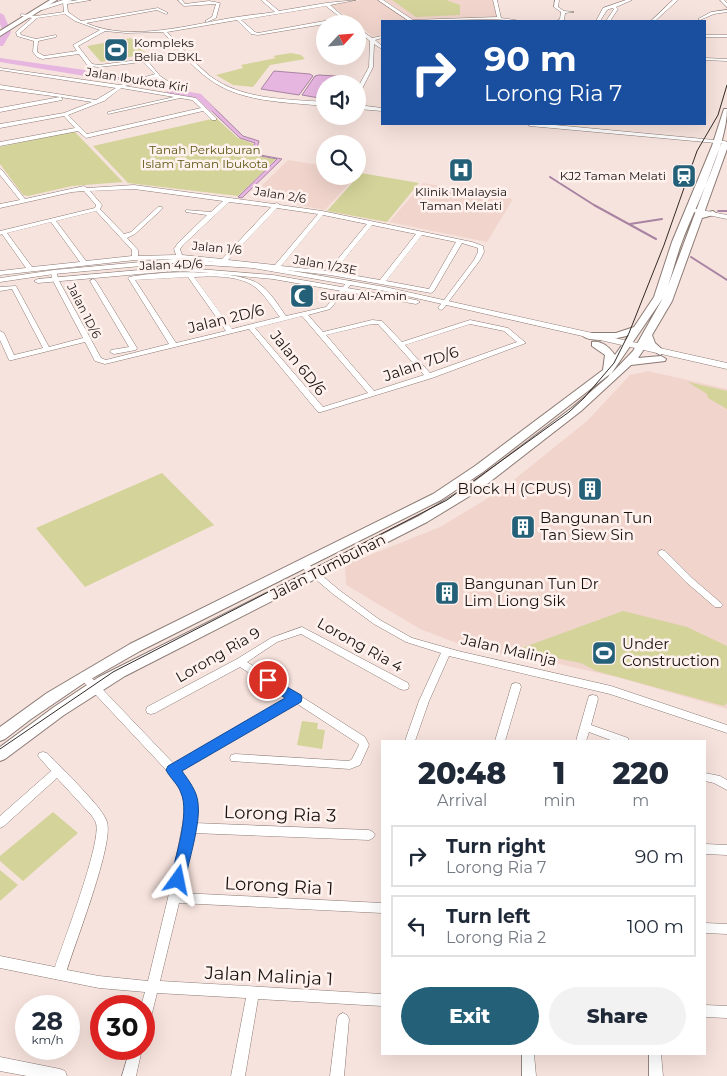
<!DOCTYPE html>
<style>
body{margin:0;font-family:Montserrat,sans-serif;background:#f2f2f3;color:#1f2937;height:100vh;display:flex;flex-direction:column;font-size:19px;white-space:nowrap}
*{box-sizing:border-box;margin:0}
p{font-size:16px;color:#747a83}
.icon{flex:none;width:28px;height:28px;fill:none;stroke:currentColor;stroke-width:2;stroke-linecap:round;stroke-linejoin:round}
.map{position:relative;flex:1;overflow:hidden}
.sheet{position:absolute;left:381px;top:740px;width:325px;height:315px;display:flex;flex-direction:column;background:#fff;border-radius:0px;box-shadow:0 5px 20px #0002}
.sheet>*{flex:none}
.guide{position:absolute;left:381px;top:20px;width:325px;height:105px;border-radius:0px;box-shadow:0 5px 20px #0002;background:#1a4fa0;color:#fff;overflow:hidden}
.needle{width:32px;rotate:64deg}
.buttons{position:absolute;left:316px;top:15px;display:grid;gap:10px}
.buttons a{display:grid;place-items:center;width:50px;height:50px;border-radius:50%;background:#fff;box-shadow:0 5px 20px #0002;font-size:25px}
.speed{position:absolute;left:15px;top:995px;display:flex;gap:10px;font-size:25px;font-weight:700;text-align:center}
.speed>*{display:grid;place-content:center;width:65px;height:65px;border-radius:50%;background:#fff;box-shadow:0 5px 20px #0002;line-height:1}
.speed small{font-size:12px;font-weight:400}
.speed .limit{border:8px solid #d22;background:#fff;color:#111}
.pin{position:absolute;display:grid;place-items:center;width:42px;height:42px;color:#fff;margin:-21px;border:2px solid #fff;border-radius:50%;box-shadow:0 1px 5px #0007}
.me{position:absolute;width:55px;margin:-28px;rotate:12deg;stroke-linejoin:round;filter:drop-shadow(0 0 4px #0008)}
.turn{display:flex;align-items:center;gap:18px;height:105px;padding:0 20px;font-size:22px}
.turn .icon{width:65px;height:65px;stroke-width:2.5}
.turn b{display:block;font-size:35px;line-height:42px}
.eta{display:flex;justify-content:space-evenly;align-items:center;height:85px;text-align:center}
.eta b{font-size:30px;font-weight:800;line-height:35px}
.action{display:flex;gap:10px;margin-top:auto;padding:10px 20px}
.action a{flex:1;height:58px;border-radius:30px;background:#246178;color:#fff;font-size:20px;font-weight:800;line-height:58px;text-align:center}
.action a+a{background:#f2f2f3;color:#1f2937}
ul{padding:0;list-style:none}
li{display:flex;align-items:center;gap:15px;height:62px;margin:0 10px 8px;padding:0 10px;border:2px solid #e0e1e3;border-radius:0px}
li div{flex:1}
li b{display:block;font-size:19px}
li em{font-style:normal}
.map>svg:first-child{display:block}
.built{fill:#f1d5cc}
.green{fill:#d3d39a}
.water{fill:#e6b5e0;stroke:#a884a2}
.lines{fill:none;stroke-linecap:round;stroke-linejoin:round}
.stream{stroke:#a884a2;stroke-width:2}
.river{fill:#e6b5e0;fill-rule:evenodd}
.minor-casing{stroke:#8b7a74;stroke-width:1}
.tertiary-casing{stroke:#8b7a74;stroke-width:1}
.secondary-casing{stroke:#8b7a74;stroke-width:2}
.primary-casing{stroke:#8b7a74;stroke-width:1}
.minor{fill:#fff;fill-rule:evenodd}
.tertiary{fill:#fff;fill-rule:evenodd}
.secondary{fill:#fff;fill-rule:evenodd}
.primary{fill:#fff;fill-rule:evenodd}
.tram{stroke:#332b28;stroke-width:1}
.route{fill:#1a73e8;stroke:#114b97}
.labels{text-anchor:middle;stroke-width:5;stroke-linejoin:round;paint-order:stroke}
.far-poi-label{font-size:12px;fill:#191310;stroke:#fff2ee;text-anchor:start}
.far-street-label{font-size:12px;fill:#191310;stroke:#fff2ee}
.far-park-label{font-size:12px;fill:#5b5913;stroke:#fff2ee}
.street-label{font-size:15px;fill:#191310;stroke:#fff2ee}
.poi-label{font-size:15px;fill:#191310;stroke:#fff2ee;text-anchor:start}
.near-street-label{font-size:18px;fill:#191310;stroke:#fff2ee}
</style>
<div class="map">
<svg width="727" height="1076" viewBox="0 0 727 1076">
<rect width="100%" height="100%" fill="#f7e3dd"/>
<!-- built -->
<path class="built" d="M362 0H378L404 18 406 21H382V35L373 37 358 24 330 5Z
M385 0H494L498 17 418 20 411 18Z
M288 160 325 166V176H356L325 210 251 196Z
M423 183 513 199 487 242 389 222Z
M648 371 727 389V709L620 678 542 660 472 649 420 629 346 585 345 565 440 527 500 491 587 421 630 375Z"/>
<!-- green -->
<path class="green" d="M392 0H446L460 5V15L416 17Z
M131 38 146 54 101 62 87 46Z
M291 53 301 55 305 59 270 65 253 87 233 85 216 75 243 68 241 65 276 58 273 56Z
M216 118 238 138 254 144 249 155 276 159 238 196 128 183 93 146Z
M74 131 123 182 72 186 28 196 23 195 0 164V147Z
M361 173 419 183 387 222 327 211Z
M688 382 727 391V409L708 398 707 394Z
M162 473 214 525 85 587 36 528Z
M623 611 687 627 727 646V703L724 706 596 671 581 663 516 650Z
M302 721 318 723 317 729 325 730 322 749 297 745Z
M53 812 78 833 23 881 0 861V856Z
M0 870 18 885 0 901Z"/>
<!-- water -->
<path class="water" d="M0 59 133 80 129 81 0 60Z
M274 71 310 74 313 76 299 95 261 89Z
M319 75C330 76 346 75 355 82L325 84V99L302 95 315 76Z
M169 90 201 95 243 136 259 141 255 154 282 159 242 198 238 197 277 159 250 154 255 143 240 138 197 97 167 92Z"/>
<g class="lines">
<!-- stream -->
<path class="stream" d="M550 177 594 205 656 239
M718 211H727
M630 224 662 219
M691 257 727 280"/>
<!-- river -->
<path class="river" d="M0 13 4 15 11 32 3 46H0V37L3 32 0 24Z
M0 58 85 70 89 73 85 76 0 62Z
M170 88 201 94 215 109 211 112 195 98 167 93V89Z"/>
<defs>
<path id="minor" d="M79 0H91L67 4 68 12 81 21 158 8 168 13 166 14 157 10 86 23C131 43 192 24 237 17 249 15 262 14 275 12L261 0H266L279 11 326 3 356 0 330 5 352 24H347L343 21 258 35 251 34 237 20 167 32C181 47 194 63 210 76 242 100 287 99 325 102V106C287 102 241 103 209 79 191 66 178 49 163 32L126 33 105 31 78 46 92 64 99 65 146 59 160 76 175 86V88H171L156 77 125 86 196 98 216 118V120H212L203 111 86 138 78 131 0 146V142L75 128 64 116 0 128V124L64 113 92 102 60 97 63 99 62 100 0 112V108L60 97 0 89V85L96 100 116 88 0 70V68L120 85 155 74 143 62 99 67 88 66 79 54 42 59 37 57 33 52 34 41 17 36 16 32 32 18 21 16V14L36 16 64 12 63 2ZM326 6 341 18 258 33 255 32 241 20ZM65 14 75 21 100 30 73 45 77 51 44 56 37 52 38 41 56 37V35L36 39 21 35 20 33 37 18ZM121 88 174 97 108 112V114L180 98 192 100 201 108 87 134 68 115 104 101Z
M178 0H182L185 4 209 1 220 3 216 18 207 22 205 21 212 17 216 4 184 6Z
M378 0H383L413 20 497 17 493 0H497L501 18 521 21 492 19 409 21Z
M555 0H559L558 7 564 11 574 12 565 13 564 21H556L560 19 561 12 554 7Z
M626 0H632L616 7 618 9 610 21H606L614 9 612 8 607 10 600 21H596L603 8Z
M673 0H678L655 21H651Z
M720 0H724L727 3V7Z
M727 10V12L714 14 700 20 698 19 711 12Z
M358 28 372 38 382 36V38L375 40 382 46V49L374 44 373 67 361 91 358 93V87L369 67 370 41 358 31Z
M705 35H727V37H705Z
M705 58 727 59V61L705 60Z
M358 105 382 108V111L358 109Z
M527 124H544L725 141 727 142V144L530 126Z
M0 169 2 170 25 199 84 186 87 188 134 185 274 204 277 203 280 205 322 211 472 242 483 246 484 252 480 260 443 309 441 310 438 308 474 260 478 252V248L462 243 434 291 431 293 330 275 188 259 135 260 0 275V271L26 268 2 234 0 235V231L95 208 96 205 84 191 72 192 0 208V204L20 200 0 175ZM134 189 223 201 211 212 186 210V212L207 215 178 243 174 249 176 255 138 256V250L127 238 135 234 162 209V207H158L131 232 124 234 100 209 102 205 90 191ZM229 202 271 207 222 259 182 255 180 249 183 245ZM277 208 318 214 275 265 228 260ZM96 211 132 250V256L86 261 56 221ZM323 215 367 224 328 271 281 266ZM51 222 80 262 32 267 7 233ZM372 225 416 234 380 280 334 272ZM422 235 456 242 429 289 386 281Z
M54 270 57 272 58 279 101 358 106 360 169 344 128 278 129 277C158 271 234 268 259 284 270 291 278 305 286 316L326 307 348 281H352V283L330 309 308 315 323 332 372 320 382 321 402 342 470 320 508 328 526 343 432 378 321 412H318L249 329 105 364 95 361 85 342 12 360H9L0 340V331L4 333 14 355 43 348 12 289 0 291V287L16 286 49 347 83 338 52 279 51 272ZM188 277 226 331 176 343 135 280ZM194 277C213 276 239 275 255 287 265 295 273 308 280 317L232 329ZM302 316 368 393 323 407 255 328ZM372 324H378L424 375 374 391 326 335ZM470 324 504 331 517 342 430 373 405 345Z
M93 279 96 281 137 348 136 350 114 354 110 352 111 350 129 347 90 281Z
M662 550 665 551 692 578 721 603 723 605 721 607H715L686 582 659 555 658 553 659 551Z
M303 561 306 562 339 590 380 620 412 638 458 651 611 686 727 725V733L610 694 449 656 429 701 415 741H405L419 701 441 653 406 642 374 624 333 594 300 566 299 564Z
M302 627 408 683 409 686 408 689 404 690 400 689 301 634 277 642 247 662 365 737 369 745 360 765 350 769 231 761 230 758 231 755 235 754 349 761 352 759 359 745 357 743 296 703 180 771C193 791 199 799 194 823L369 830 373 832 375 835 373 838 369 840 193 833 181 893 382 903V913L179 903 160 981 382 994V1006L258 999 245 1076H231L246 998 157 993 150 1021 148 1025 144 1027V1006H141L145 992 99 988 0 968V956L55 967C63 943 102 842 96 823 95 820 93 818 92 816L57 778 4 826 0 828V816L51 771 38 756 39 753 43 752 47 753C60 767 103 807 107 822 114 844 75 943 67 970L99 976 148 981 168 898 185 813 184 795 169 773 81 679 79 676 81 673 84 672 87 673 174 764 288 698 240 667 155 713 151 714 147 713 146 710 147 707 237 659 271 638Z
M516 683 520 684 521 687 505 741H495L511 687 512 684Z
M593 695 597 696 598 699 591 725 628 738 629 741H613L589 732 586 741H576L588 699 589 696Z
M705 773 720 776 727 780V790L714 783 705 781Z
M705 844 727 845V855L705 854Z
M705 923 727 924V934L705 933Z
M705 1005 727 1006V1018L705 1017Z
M343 1013 347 1015 349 1019 344 1076H330L337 1019 339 1015Z
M130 1049H142L136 1076H122Z
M522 1054H534L536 1076H522Z
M649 1054H661L663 1076H649Z
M0 1057 60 1069 65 1071 67 1076H27L0 1071Z"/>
<path id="tertiary" d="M691 208 727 215V219L689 211 688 210Z
M174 259 253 264 385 287 727 363V369L385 291 253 268 174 263 54 274 0 282V278L54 270Z
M174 267 273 275 416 300 420 302 416 304 273 279 199 272 174 271 38 283 34 281 38 279Z"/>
<path id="secondary" d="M50 0H57L0 36V31Z
M724 109H727C727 145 697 203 683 239 677 254 673 271 668 286L721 144 725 142H727V149L704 213 713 211 717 214 702 218 672 301 652 335 655 343 665 352 660 355 646 346 638 358 661 356 666 359 665 361 631 365 581 411 478 491 427 522 125 676 64 715 5 759 0 761V747L54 707 99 677 419 516 470 485 573 407 608 377 610 374 483 472 441 500 140 651 84 683 31 719 5 739 0 741V727L47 693 130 644 433 494 475 466 603 370 605 355 592 346V342C602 340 610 348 615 355L629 335C618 339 591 343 583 336L588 333H616L634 327 654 297 672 242 712 146ZM663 298 633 351 611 374Z"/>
<path id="primary" d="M63 0H73L42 10 39 8Z"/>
</defs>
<!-- minor casing -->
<use href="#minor" class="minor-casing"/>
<!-- tertiary casing -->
<use href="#tertiary" class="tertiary-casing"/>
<!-- secondary casing -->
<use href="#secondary" class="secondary-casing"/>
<!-- primary casing -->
<use href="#primary" class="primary-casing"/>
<!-- minor -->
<use href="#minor" class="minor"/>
<!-- tertiary -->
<use href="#tertiary" class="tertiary"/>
<!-- secondary -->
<use href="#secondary" class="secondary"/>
<!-- primary -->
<use href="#primary" class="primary"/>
<!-- tram -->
<path class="tram" d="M0 749 113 672 447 500 569 412 584 398 614 363 629 333 664 245 697 151 718 115 727 85"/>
</g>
<!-- route -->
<path class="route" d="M268 676 301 695 302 698 301 702 182 771C189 781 197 791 198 803 201 822 189 860 185 880L183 885 178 887 172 885 170 880C175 859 190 813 181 793 178 784 170 778 166 770L168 766 285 698 263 684 261 680 263 677Z"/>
<!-- icons -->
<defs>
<symbol id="stadium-square" viewBox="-11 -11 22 22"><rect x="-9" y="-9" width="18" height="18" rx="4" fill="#246178" stroke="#fff2ee"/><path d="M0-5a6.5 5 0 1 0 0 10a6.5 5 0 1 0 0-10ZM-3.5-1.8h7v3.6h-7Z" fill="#fff"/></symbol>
<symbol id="hospital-square" viewBox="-11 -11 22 22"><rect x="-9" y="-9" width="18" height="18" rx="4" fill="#246178" stroke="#fff2ee"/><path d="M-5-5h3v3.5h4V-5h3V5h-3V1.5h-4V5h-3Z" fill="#fff"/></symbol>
<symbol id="station-square" viewBox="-11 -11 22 22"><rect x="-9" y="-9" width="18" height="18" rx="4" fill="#246178" stroke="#fff2ee"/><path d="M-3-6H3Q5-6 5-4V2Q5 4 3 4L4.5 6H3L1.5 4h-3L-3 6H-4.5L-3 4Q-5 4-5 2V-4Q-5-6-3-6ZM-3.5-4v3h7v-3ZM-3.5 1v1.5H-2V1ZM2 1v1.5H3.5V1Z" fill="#fff"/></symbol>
<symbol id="mosque-square" viewBox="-11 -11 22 22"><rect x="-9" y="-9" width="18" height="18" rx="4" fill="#246178" stroke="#fff2ee"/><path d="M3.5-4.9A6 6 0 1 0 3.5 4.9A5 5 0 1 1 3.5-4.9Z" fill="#fff"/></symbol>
<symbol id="building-square" viewBox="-11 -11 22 22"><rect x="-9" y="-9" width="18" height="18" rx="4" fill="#246178" stroke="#fff2ee"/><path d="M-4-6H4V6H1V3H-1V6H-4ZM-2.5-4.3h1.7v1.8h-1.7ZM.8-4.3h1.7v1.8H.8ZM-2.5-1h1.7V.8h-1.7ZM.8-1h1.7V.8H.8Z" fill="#fff"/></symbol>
</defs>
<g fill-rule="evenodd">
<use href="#stadium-square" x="102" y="36" width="28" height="28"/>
<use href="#hospital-square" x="447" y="156" width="28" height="28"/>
<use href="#station-square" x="670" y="162" width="28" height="28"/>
<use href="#mosque-square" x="288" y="282" width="28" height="28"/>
<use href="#building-square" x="576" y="475" width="28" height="28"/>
<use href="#building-square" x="509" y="513" width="28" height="28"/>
<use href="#building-square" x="433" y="579" width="28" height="28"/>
<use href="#stadium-square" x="590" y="639" width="28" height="28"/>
</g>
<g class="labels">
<!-- far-poi labels -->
<g class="far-poi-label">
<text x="134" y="47">Kompleks<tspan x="134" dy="14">Belia DBKL</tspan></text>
<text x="666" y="180" text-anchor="end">KJ2 Taman Melati</text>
<text x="461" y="196" text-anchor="middle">Klinik 1Malaysia<tspan x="461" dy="14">Taman Melati</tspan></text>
<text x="320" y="300">Surau Al-Amin</text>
</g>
<!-- far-street labels -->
<g class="far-street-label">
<text transform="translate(137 80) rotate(9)" y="4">Jalan Ibukota Kiri</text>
<text transform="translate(280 195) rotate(9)" y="4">Jalan 2/6</text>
<text transform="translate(217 248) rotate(5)" y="4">Jalan 1/6</text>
<text transform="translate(171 265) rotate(-2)" y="4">Jalan 4D/6</text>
<text transform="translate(325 265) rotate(10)" y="4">Jalan 1/23E</text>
<text transform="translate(84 311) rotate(63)" y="4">Jalan 1D/6</text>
</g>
<!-- far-park labels -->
<g class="far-park-label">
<text x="205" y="154">Tanah Perkuburan<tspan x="205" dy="14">Islam Taman Ibukota</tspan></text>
</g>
<!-- street labels -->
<g class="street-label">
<text transform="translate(226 319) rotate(-14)" y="5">Jalan 2D/6</text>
<text transform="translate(298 363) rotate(51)" y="5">Jalan 6D/6</text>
<text transform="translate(421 364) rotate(-19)" y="5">Jalan 7D/6</text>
<text transform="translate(328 567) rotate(-27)" y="5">Jalan Tumbuhan</text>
<text transform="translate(360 645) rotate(29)" y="5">Lorong Ria 4</text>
<text transform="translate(509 650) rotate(13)" y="5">Jalan Malinja</text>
<text transform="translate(218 655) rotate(-30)" y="5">Lorong Ria 9</text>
</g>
<!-- poi labels -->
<g class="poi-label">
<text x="572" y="494" text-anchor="end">Block H (CPUS)</text>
<text x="540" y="523">Bangunan Tun<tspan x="540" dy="17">Tan Siew Sin</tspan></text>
<text x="464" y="589">Bangunan Tun Dr<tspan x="464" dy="17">Lim Liong Sik</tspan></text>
<text x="622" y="649">Under<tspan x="622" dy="17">Construction</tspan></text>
</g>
<!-- near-street labels -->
<g class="near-street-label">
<text transform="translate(280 814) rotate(2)" y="6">Lorong Ria 3</text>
<text transform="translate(279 886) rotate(3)" y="6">Lorong Ria 1</text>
<text transform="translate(269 976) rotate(3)" y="6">Jalan Malinja 1</text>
</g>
</g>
</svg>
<div class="buttons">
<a><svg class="needle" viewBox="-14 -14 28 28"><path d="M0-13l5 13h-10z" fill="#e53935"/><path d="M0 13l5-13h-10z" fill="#747a83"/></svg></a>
<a><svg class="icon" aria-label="sound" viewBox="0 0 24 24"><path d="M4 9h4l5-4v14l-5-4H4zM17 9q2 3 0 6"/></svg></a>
<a><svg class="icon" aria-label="search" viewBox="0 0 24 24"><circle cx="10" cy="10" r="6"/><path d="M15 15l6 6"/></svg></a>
</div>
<div class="speed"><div>28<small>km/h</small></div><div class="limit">30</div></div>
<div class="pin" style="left:268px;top:680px;background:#d93025"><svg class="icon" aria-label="arrive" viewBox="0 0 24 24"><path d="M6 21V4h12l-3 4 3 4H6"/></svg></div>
<svg class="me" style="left:178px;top:880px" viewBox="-20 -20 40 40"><path d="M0-17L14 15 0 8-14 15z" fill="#1a73e8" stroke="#fff" stroke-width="4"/></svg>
<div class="guide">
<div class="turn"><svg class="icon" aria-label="right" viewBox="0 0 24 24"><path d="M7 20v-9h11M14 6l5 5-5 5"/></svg><div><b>90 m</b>Lorong Ria 7</div></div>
</div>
<section class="sheet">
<div class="eta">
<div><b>20:48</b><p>Arrival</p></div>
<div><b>1</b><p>min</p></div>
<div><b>220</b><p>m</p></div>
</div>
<ul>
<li><svg class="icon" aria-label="right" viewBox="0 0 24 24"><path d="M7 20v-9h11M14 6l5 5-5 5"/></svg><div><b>Turn right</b><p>Lorong Ria 7</p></div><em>90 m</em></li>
<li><svg class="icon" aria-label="left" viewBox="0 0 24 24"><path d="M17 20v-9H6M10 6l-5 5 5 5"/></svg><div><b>Turn left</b><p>Lorong Ria 2</p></div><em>100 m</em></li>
</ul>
<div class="action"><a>Exit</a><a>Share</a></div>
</section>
</div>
